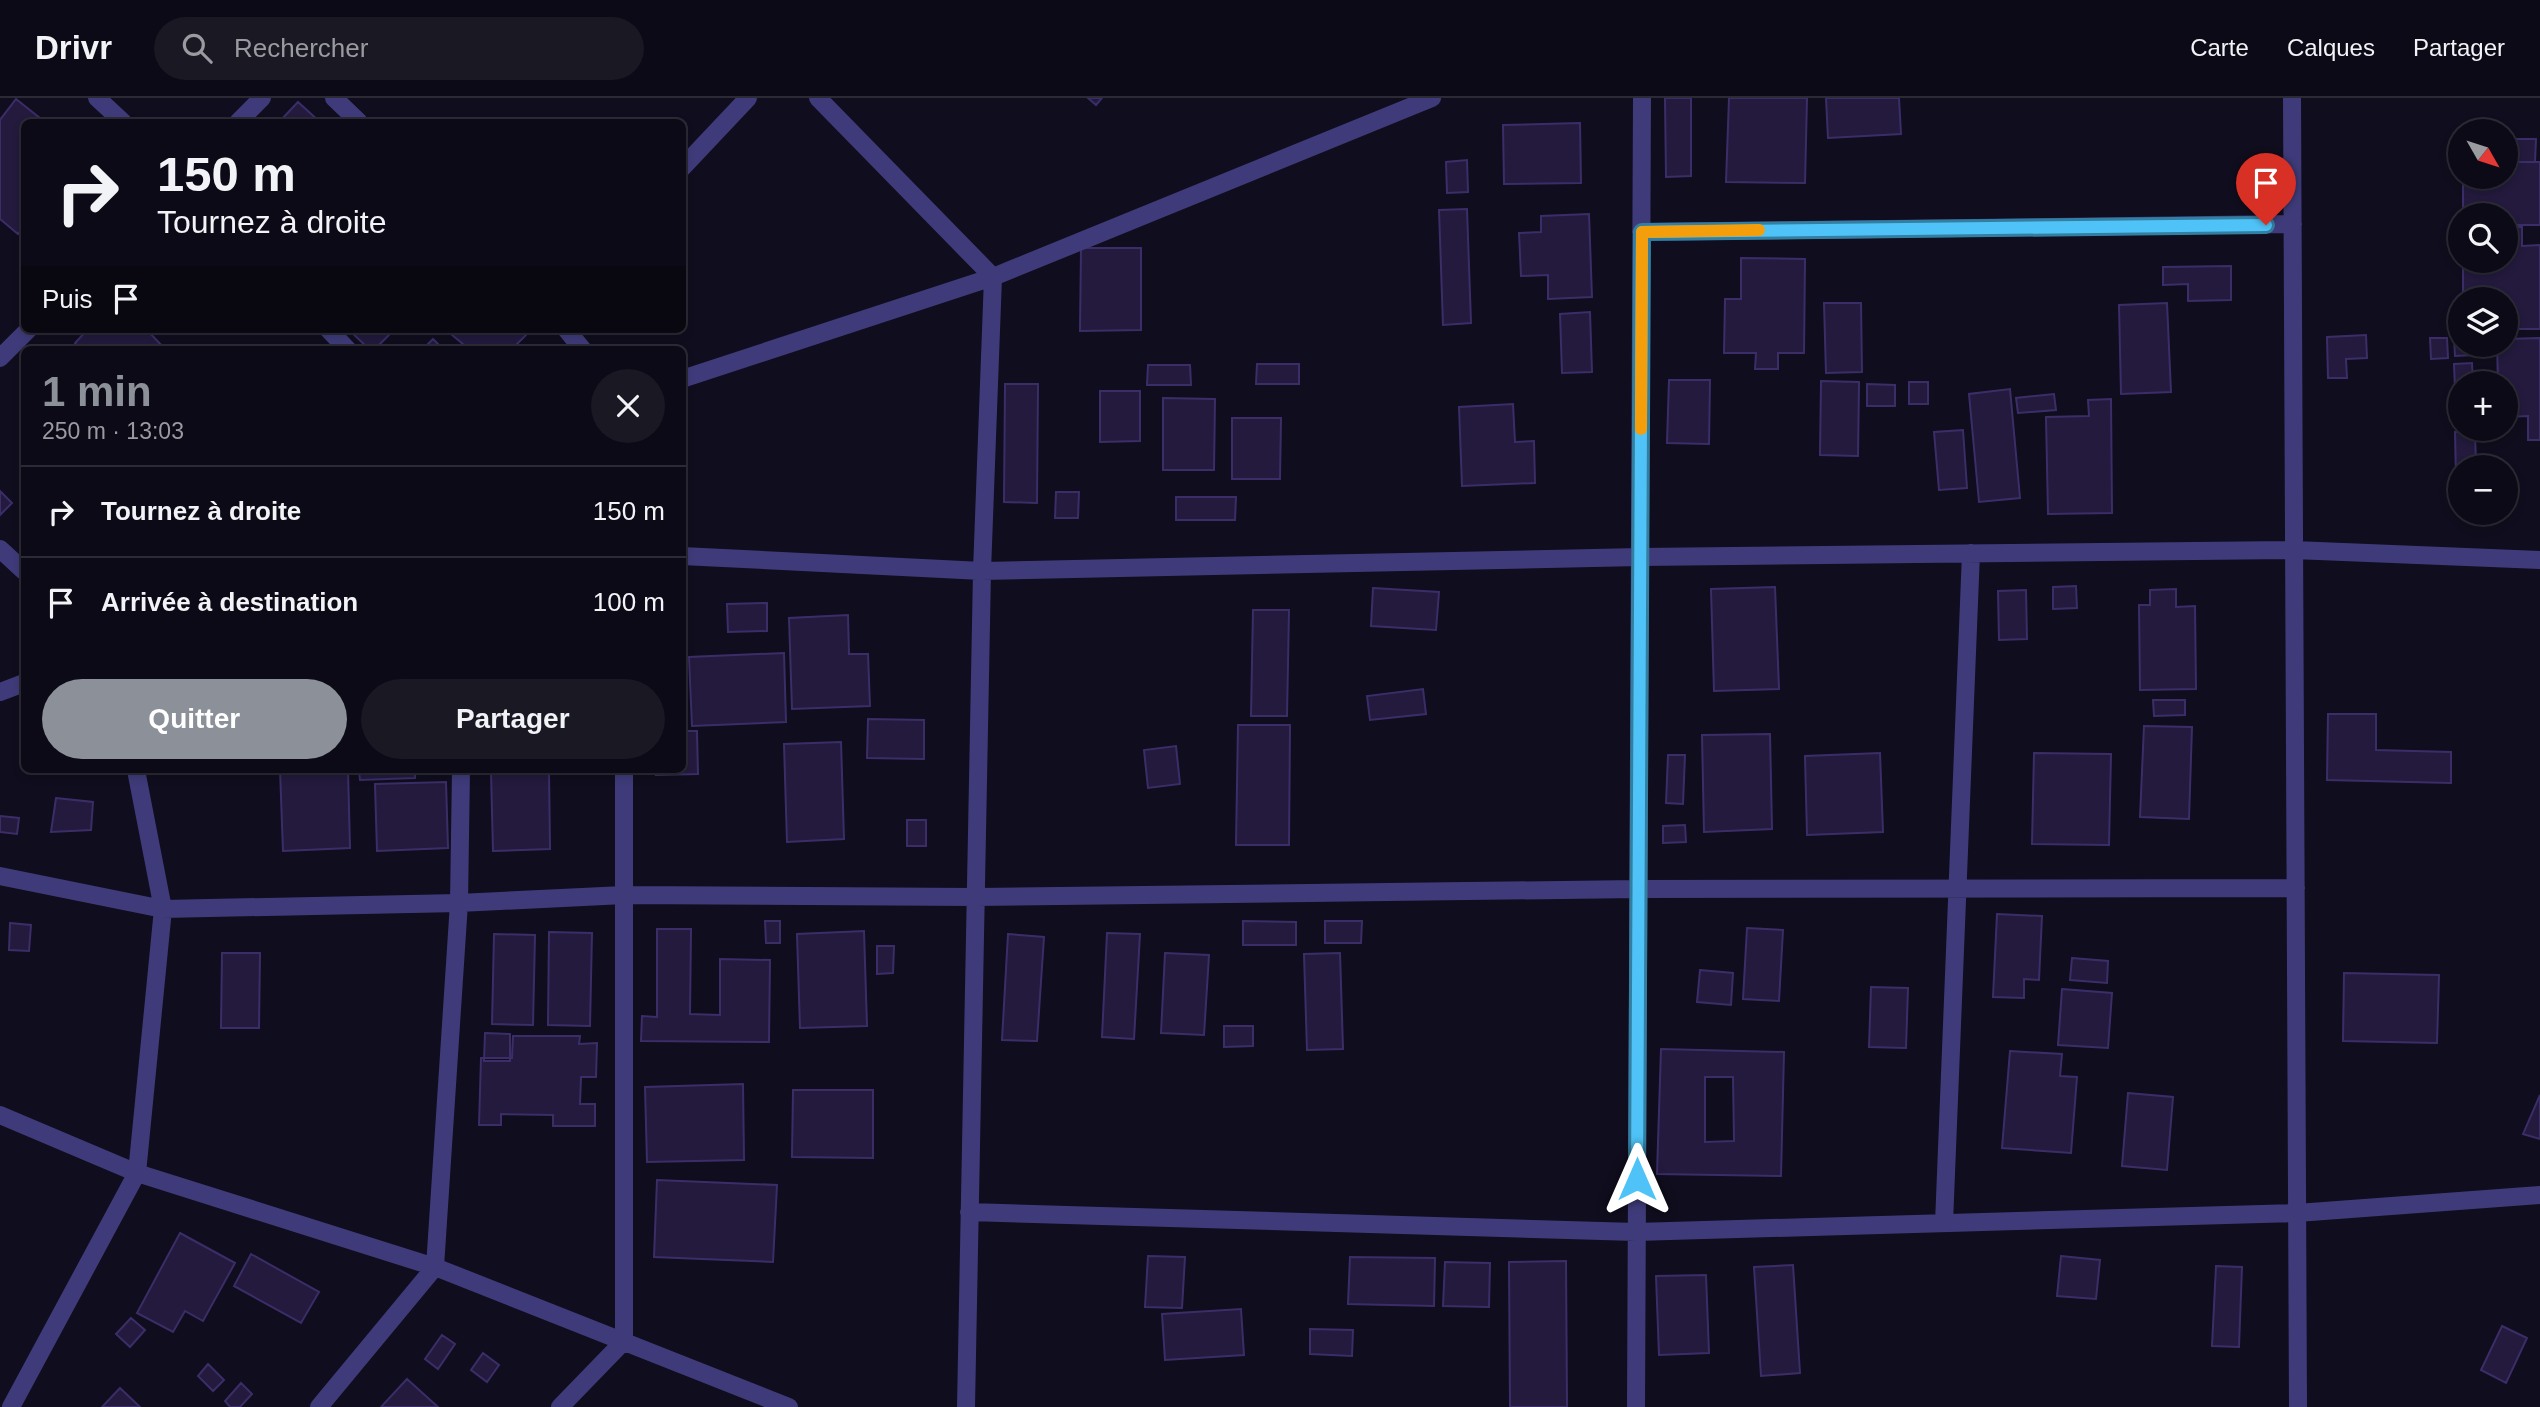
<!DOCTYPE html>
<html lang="fr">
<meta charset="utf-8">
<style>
body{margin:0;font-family:Helvetica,sans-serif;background:#1a1823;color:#f1f3f6;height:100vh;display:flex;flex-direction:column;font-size:26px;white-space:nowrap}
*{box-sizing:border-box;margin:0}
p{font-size:23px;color:#9a9aa1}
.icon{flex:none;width:38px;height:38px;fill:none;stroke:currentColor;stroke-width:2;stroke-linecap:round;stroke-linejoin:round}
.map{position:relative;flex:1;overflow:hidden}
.sheet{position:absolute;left:21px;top:248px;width:665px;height:427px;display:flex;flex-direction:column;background:#0c0a16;border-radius:10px;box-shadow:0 4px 10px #0003,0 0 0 2px #2c2b35}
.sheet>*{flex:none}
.top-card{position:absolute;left:21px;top:21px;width:665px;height:214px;border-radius:10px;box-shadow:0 4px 10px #0003,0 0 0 2px #2c2b35;background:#0c0a16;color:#f1f3f6;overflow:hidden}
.needle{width:46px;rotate:129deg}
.buttons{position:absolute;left:2448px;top:21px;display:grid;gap:14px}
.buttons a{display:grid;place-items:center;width:70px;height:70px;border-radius:50%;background:#0c0a16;box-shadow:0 4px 10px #0003,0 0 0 2px #2c2b35;font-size:35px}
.pin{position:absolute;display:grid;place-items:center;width:60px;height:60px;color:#fff;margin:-72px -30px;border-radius:50% 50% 50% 0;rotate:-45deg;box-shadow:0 0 7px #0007}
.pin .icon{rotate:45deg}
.me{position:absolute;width:77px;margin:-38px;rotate:0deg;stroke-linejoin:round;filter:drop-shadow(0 0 5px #0008)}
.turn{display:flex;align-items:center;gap:24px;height:147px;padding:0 21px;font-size:32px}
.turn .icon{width:91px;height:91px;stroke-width:2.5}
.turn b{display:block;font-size:49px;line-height:60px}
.then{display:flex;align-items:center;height:66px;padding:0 21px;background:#0003;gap:14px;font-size:26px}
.round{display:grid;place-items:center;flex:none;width:74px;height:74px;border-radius:37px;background:#1a1823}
.summary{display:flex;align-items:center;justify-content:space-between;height:119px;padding:0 21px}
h1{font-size:42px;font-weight:700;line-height:52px;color:#8c9099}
.cta{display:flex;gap:14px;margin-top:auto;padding:14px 21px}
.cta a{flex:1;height:80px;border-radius:42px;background:#8c9099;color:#fff;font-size:28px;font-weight:700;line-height:80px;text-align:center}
.cta a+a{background:#1a1823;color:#f1f3f6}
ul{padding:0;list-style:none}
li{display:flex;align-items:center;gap:21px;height:91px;padding:0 21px;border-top:2px solid #2c2b35}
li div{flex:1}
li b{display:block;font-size:26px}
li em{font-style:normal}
header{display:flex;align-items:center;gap:42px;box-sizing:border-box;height:98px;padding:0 35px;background:#0c0a16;border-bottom:2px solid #2c2b35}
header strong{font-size:33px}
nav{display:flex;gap:38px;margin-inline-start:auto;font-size:24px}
.search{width:490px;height:63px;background:#1a1823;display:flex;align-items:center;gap:18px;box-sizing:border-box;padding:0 24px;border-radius:38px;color:#9a9aa1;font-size:26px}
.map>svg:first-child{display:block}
.building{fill:#231a3d;stroke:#3b2e68;stroke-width:2;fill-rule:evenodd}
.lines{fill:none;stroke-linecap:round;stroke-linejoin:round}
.street{stroke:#3f3b7a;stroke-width:18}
.route-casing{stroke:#337fa1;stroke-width:18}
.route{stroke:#4fc3f7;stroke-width:12}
.slow{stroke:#f59e0b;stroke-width:12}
</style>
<header>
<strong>Drivr</strong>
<div class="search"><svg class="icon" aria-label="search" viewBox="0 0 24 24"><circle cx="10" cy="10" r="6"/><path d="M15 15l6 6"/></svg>Rechercher</div>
<nav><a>Carte</a><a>Calques</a><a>Partager</a></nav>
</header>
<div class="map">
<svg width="2540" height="1309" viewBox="0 0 2540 1309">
<rect width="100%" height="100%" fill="#100d1e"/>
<!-- building -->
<path class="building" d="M1088 0H1102L1096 7Z
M1665 0H1691V78L1666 79Z
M1729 0H1807L1805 85 1726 84Z
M1826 0H1899L1901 36 1828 40Z
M16 1 45 24H24V129L18 136 0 121V22Z
M298 4 320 24H279Z
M1580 25 1581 85 1504 86 1503 27Z
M2506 41H2536L2535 64H2506Z
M1467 62 1468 94 1447 95 1446 64Z
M2506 64H2540V127H2506V117H2463V79H2506Z
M1467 111 1471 225 1443 227 1439 112Z
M1589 116 1592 199 1548 201V177L1521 178 1519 135 1541 134V118Z
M2506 129H2522V148L2540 147V231H2506V201H2463V163H2506Z
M1081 150H1141V232L1080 233Z
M1741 160 1805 161 1804 255H1778V271H1755L1756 255H1724L1725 201H1741Z
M2231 168V202L2188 203V186L2163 187V169Z
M1824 205H1861L1862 274 1826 275Z
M2167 205 2171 294 2121 296 2119 207Z
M1590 214 1592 274 1562 275 1560 216Z
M88 231H146L166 252H81L75 245Z
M348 231H395L374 252H370Z
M445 231H532L511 252H470Z
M2366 237 2367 260 2346 261 2347 280H2328L2327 239Z
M2430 240H2447L2448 260 2431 261Z
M2454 240H2460V247H2473L2474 257 2455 258Z
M2540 240V342H2528V318L2506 319V285H2498L2497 247H2506V241Z
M433 241 444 252H422Z
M2472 265 2473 285H2460V316H2456L2454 266Z
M1257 266H1299V286H1256Z
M1148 267H1190L1191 287H1147Z
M1669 282H1710L1709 346 1667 345Z
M1821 283 1859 284 1858 358 1820 357Z
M1909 284H1928V306H1909Z
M1005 286H1038L1037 405 1004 404Z
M1867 286 1895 287V308H1867Z
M2010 291 2020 400 1979 404 1969 296Z
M1100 293H1140V343L1100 344Z
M2054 296 2056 312 2018 315 2016 300Z
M1163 300 1215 301 1214 372H1163Z
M2111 301 2112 415 2048 416 2046 319 2089 318 2088 302Z
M1513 306 1515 344 1534 343 1535 385 1462 388 1459 309Z
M1232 320H1281L1280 381H1232Z
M1963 332 1967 390 1939 392 1934 334Z
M2475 333 2476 369H2460V381H2456L2455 334Z
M0 393 12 405 0 417Z
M1056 394H1079L1078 420H1055Z
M1176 399H1236L1235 422H1176Z
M2076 488 2077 510 2053 511V489Z
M1775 489 1779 591 1714 593 1711 491Z
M1373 490 1439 494 1436 532 1371 528Z
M2176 491V509L2195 508 2196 591 2140 592 2139 507H2150V492Z
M2026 492 2027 541 1999 542 1998 493Z
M767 505V533L728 534 727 506Z
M682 507 685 555H682Z
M1253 512H1289L1287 618H1251Z
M848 517 849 556H868L870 608 792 611 789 520Z
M784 555 786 624 692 628 689 559Z
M1423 591 1426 616 1370 622 1367 598Z
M2153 602H2185V617L2154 618Z
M2328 616H2376V652L2451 654V685L2327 682Z
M868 621 924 622V661L867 660Z
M1238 627H1290L1289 747H1236Z
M2144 628 2192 629 2189 721 2140 719Z
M682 633H697L698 676 656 677V672H682Z
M1770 636 1772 731 1704 734 1702 637Z
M841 644 844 741 787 744 784 646Z
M1176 648 1180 686 1148 690 1144 652Z
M1880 655 1883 734 1807 737 1805 658Z
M2034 655 2111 656 2109 747 2032 746Z
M1668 657H1685L1683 706 1666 705Z
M280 672H348L350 750 283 753Z
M359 672H415V680L360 682Z
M549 672 550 751 493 753 491 674Z
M446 684 448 750 377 753 375 686Z
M56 700 93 704 91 732 51 734Z
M0 718 19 720 17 736 0 734Z
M907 722H926V748H907Z
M1685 727 1686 744 1663 745V728Z
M1997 816 2042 818 2039 882 2024 881V900L1993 899Z
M765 823H780V845H766Z
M1243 823 1296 824V847H1243Z
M1325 823H1362L1361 845H1325Z
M10 825 31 827 29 853 9 852Z
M1747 830 1783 832 1779 903 1743 901Z
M657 831H691L690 916 720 917V861L770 862 769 944 641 943 642 918 657 919Z
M864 833 867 928 800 930 797 836Z
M549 834 592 835 590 928 548 927Z
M1107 835 1140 836 1134 941 1102 939Z
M494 836 535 837 533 927 492 926Z
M1008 836 1044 839 1037 943 1002 942Z
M877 848H894L893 875 877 876Z
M222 855H260L259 930H221Z
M1165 855 1209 857 1204 937 1161 935Z
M1340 855 1343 951 1307 952 1304 856Z
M2072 860 2108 863 2107 885 2070 882Z
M1700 872 1733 875 1731 907 1697 904Z
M2344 875 2439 877 2437 945 2343 943Z
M1871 889 1908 890 1906 950 1869 949Z
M2062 891 2112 895 2108 950 2058 947Z
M1224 928H1253V948L1224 949Z
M485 935 510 936V963H484Z
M513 938H580L579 946 597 945 596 979H581L580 1006H595V1028H553V1017L501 1016V1027H479L481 960H512Z
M1661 951 1784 954 1781 1078 1657 1076ZM1705 979H1733L1734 1043 1705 1044Z
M2010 953 2062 956 2060 978 2077 979 2071 1055 2002 1050Z
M743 986 744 1062 647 1064 645 989Z
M793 992H873V1060L792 1059Z
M2128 995 2173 999 2167 1072 2122 1068Z
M2540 997V1041L2523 1036Z
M657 1082 777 1087 773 1164 654 1159Z
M180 1135 235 1165 203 1223 185 1213 173 1234 137 1215Z
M251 1156 319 1194 301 1225 234 1188Z
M1148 1158 1185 1159 1182 1210 1145 1209Z
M2061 1158 2100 1162 2096 1201 2057 1198Z
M1350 1159 1435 1160 1434 1208 1348 1206Z
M1566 1163 1567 1309H1510L1509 1164Z
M1445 1164 1490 1165 1489 1209 1443 1208Z
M1793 1167 1800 1275 1761 1278 1754 1169Z
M2216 1168 2242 1169 2239 1249 2212 1248Z
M1706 1177 1709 1255 1659 1257 1656 1178Z
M1241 1211 1244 1257 1165 1262 1162 1216Z
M131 1220 145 1232 130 1249 116 1236Z
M2502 1228 2527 1240 2506 1285 2481 1272Z
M1310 1231 1353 1232 1352 1258 1310 1256Z
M442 1237 455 1246 438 1271 425 1261Z
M483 1255 499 1267 487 1284 471 1272Z
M208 1266 224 1282 213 1293 198 1278Z
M407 1281 438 1309H381Z
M241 1285 252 1296 240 1309H230L225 1303Z
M120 1290 140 1309H102Z"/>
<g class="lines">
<!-- street -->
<path class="street" d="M97 0 123 24
M334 0 359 24
M818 0 993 179 982 473 966 1309
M2292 0 2298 1309
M238 24 262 0
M682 70 748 0
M1641 134 2293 126
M328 231 348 252
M566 231 583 252
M0 260 29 231
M682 281 993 179 1432 0
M0 451 24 473
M682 458 982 473 1640 459 2294 452 2540 462
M0 594 24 585
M0 778 163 811 459 805 624 797 976 799 1638 791 2296 790
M0 1017 137 1075 435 1169 789 1309
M969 1114 1636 1134 2297 1115 2540 1097
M1944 1125 1971 455
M11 1309 137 1075 163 811 136 672
M319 1309 435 1169 459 805 461 672
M560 1309 624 1243V672
M1636 1309 1642 0"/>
</g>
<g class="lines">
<defs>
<path id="route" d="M1637 1081 1642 134 2266 127"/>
</defs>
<!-- route casing -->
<use href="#route" class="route-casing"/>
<!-- route -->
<use href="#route" class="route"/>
<!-- slow -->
<path class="slow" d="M1641 331 1642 134 1759 132"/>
</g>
</svg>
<div class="buttons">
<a><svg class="needle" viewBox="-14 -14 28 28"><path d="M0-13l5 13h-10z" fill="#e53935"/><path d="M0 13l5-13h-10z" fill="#9a9aa1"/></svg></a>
<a><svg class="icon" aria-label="search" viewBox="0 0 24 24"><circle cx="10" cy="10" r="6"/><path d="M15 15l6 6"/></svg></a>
<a><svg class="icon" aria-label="layers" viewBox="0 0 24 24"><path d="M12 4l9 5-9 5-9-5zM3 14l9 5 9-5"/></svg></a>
<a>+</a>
<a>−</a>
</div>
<div class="pin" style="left:2266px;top:127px;background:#d93025"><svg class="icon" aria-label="arrive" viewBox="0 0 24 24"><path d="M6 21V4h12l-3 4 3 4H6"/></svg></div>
<svg class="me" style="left:1637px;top:1081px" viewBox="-20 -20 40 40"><path d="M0-17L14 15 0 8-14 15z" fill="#4fc3f7" stroke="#fff" stroke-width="4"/></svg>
<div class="top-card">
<div class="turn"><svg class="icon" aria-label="right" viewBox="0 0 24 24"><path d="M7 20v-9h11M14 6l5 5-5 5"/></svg><div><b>150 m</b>Tournez à droite</div></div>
<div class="then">Puis<svg class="icon" aria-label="arrive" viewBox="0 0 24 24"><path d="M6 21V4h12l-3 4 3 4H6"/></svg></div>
</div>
<section class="sheet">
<div class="summary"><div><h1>1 min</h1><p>250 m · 13:03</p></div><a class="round"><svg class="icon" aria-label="close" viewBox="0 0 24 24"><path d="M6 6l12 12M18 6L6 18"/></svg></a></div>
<ul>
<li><svg class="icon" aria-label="right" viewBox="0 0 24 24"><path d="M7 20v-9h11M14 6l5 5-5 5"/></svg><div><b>Tournez à droite</b></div><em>150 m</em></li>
<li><svg class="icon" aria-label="arrive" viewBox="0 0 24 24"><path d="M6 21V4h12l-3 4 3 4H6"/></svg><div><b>Arrivée à destination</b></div><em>100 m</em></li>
</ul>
<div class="cta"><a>Quitter</a><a>Partager</a></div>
</section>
</div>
